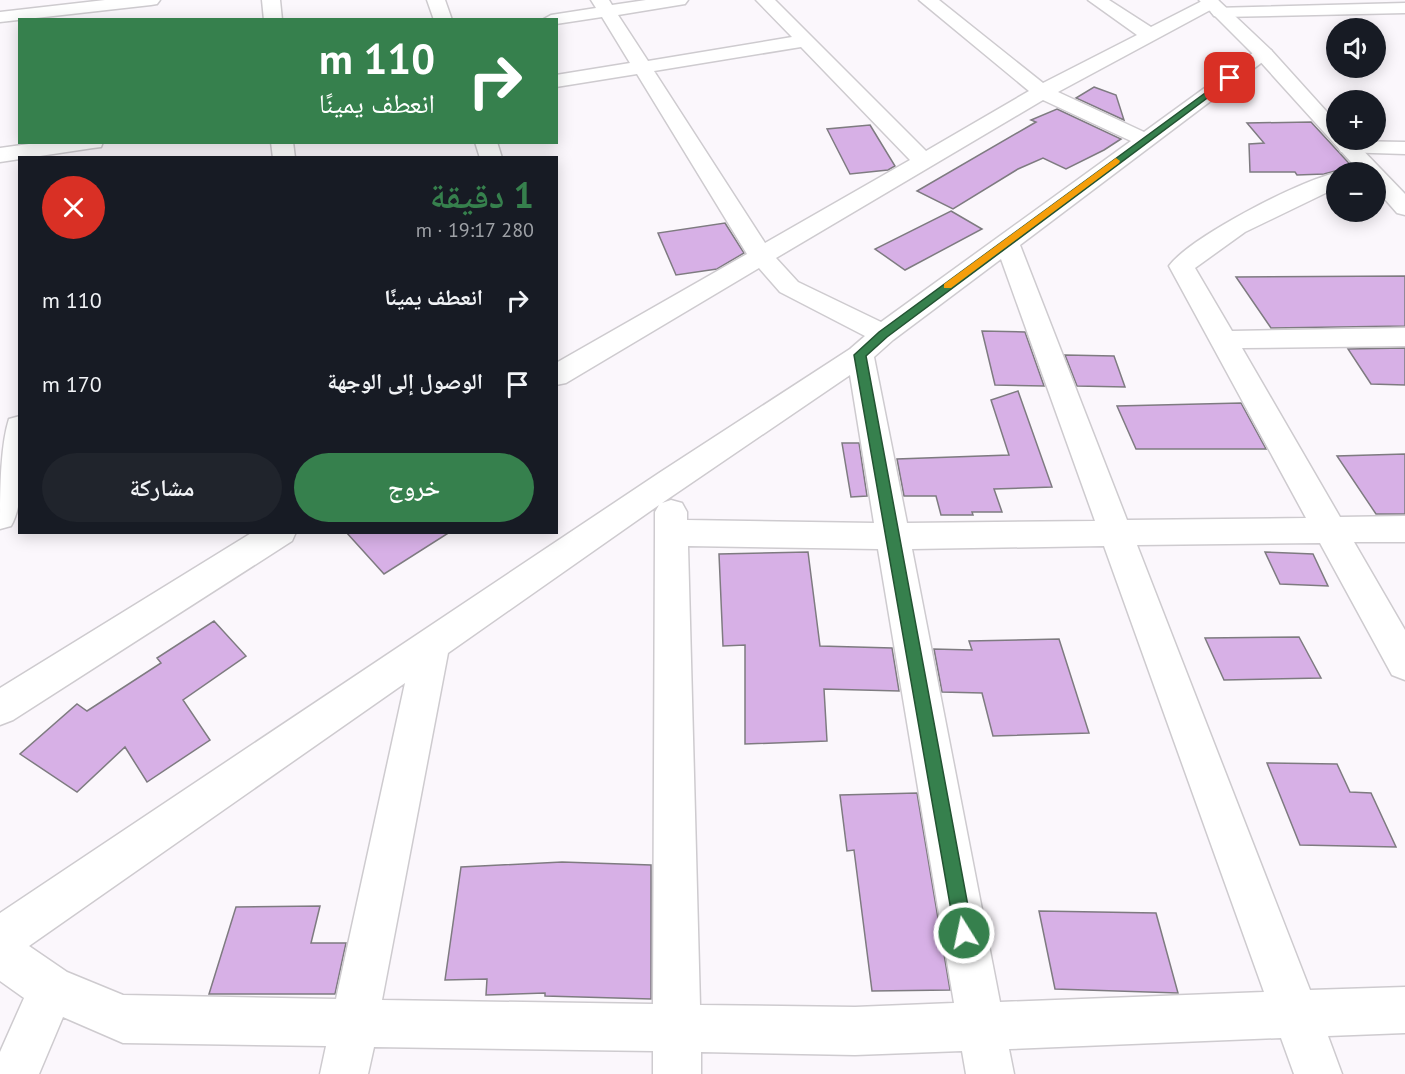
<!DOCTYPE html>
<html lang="ar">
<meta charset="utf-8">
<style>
body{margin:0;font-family:"PT Sans","Noto Naskh Arabic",sans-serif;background:#20242c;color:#f1f3f6;direction:rtl;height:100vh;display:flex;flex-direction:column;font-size:22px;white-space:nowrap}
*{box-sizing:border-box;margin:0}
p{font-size:20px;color:#9ea1a6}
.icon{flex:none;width:33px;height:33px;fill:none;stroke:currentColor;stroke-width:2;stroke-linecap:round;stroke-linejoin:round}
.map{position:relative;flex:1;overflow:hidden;direction:ltr}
.panel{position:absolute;left:18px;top:156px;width:540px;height:378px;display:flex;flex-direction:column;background:#171b24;border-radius:0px;box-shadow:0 3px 15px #0003;direction:rtl}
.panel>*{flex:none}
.banner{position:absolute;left:18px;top:18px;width:540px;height:126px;border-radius:0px;box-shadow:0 3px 15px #0003;direction:rtl;background:#36804d;color:#fff;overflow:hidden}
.buttons{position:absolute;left:1326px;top:18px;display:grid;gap:12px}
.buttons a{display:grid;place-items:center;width:60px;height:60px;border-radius:50%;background:#171b24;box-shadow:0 3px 15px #0003;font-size:30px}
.pin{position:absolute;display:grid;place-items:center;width:51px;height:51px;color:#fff;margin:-26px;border-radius:12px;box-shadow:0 3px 9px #0006}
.me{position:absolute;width:66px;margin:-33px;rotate:350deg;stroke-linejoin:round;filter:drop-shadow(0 0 4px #0008)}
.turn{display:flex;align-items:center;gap:21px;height:126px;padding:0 24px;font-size:27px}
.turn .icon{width:78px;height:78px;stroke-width:2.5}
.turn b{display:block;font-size:42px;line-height:51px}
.round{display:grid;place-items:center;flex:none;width:63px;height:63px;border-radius:32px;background:#20242c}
.head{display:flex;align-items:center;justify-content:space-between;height:102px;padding:0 24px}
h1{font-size:36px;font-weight:600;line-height:45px;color:#36804d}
.action{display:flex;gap:12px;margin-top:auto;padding:12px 24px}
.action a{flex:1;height:69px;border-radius:36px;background:#36804d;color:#fff;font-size:24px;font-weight:600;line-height:69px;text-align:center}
.action a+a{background:#20242c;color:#f1f3f6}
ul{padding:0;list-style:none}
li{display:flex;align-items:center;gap:18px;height:84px;padding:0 24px}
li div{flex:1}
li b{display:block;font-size:22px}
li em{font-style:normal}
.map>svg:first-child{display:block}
.building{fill:#d7b0e6;stroke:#7e7b80;stroke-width:1.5}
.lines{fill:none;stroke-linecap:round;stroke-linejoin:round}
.minor-casing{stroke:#cecbcf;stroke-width:3}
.primary-casing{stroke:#cecbcf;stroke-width:3}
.minor{fill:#fff;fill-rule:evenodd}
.primary{fill:#fff;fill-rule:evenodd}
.route{fill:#36804d;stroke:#235332;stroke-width:1.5}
.slow{fill:#f59e0b}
</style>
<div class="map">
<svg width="1405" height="1074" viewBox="0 0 1405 1074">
<rect width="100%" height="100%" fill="#fbf7fc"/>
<!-- building -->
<path class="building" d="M1094 87 1116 95 1124 120 1076 98Z
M1057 109 1121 139 1104 150 1066 169 1043 158 1018 169 953 209 917 191 1036 122 1031 120Z
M1311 122 1357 172 1335 171 1324 174 1297 175 1295 172H1250L1249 144 1264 143 1247 123Z
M870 125 895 166 888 170 850 174 827 129Z
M951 211 982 229 905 270 875 249Z
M725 223 744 253 717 269 676 275 658 233Z
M1405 276V326L1271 328 1236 277Z
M982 331 1025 332 1044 386 995 385Z
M1405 348V385L1371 384 1348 349Z
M1065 355 1114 356 1125 387 1077 386Z
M1018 391 1052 487 994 489 1002 512H972L973 515H941L936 496H904L897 459 1009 455 991 400Z
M1241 403 1266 449H1136L1117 406Z
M842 443H859L867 496 851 497Z
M1405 454V514H1376L1337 456Z
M346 532H450L384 574Z
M808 552 820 646 892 648 899 691 824 689 827 741 745 744V645L723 646 719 554Z
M1265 552 1313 554 1328 586 1280 584Z
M214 621 246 656 183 700 210 740 147 782 125 747 77 792 20 754 77 704 87 711 161 663 157 658Z
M1299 637 1321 678 1224 680 1205 638Z
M1059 639 1089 733 993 736 982 693 942 692 934 649 972 650 969 641Z
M1267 763 1337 764 1350 792 1371 793 1396 847 1300 845Z
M917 793 950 990 872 991 854 850 847 851 840 795Z
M562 862 651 865V999L545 996V993L486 995 487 979 445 980 461 867Z
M320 906 311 943H346L335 994H209L236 907Z
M1039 911 1156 913 1178 993 1055 989Z"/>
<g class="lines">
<defs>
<path id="minor" d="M105 0H160L157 4 151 5 0 22V12Z
M262 0H280L282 20H264Z
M427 0H445L452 20H434Z
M591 0H609L612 5 646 0H688L685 4 679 5 618 15 648 61 792 37 756 0H775L926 151 1029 91 919 0H939L1043 83 1137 35 1088 0H1109L1151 27 1204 0H1218L1220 3 1214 8 1405 3V13L1220 17 1214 16 1211 12 1214 8 1058 92 1144 132 1257 50H1271L1273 54 1020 245 1127 520 1306 518 1169 266C1190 237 1301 180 1336 173V188L1245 232 1195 268 1232 331 1405 328V346L1242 348 1340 517 1405 516V542H1354L1405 630V680L1392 675 1320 543 1137 545 1310 990 1405 987V1033L1328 1036 1342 1074H1294L1281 1038 1009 1049 1014 1074H966L962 1051 855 1055 701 1052V1074H653V1051L374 1047 368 1074H320L326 1046 123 1043 63 1017 39 1074H0V1052L24 998 0 981V913L659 473 850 349 865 336 780 292 759 268 566 383 556 385V363L747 254 637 74 556 87V75L630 63 602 17 556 24V20H542L551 15 596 8ZM801 47 910 160 765 243 654 71ZM1043 100 1131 141 881 322 798 282 776 258ZM1001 259 1095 521 907 523 874 357 893 340ZM850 375 874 523 687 520V512L682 503 671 500 662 503ZM659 505 655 512V533L653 1004 382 1000 448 653ZM688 546 878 549 954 1003 855 1007 700 1005ZM1104 546 1264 992 1000 1002 912 549ZM405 683 336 999 123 995 67 972 29 946Z
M1349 141 1405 142V154L1341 152 1338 147 1341 142Z
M43 142H103L101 147 93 148 0 162V148Z
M271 142H293L295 158H273Z
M475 142H497L502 158H480Z
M20 416C20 448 27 498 11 526L0 529C0 497 0 447 9 419Z
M253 532H296L292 541 13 720 0 725V688Z"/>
<path id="primary" d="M1199 0H1218L1271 50 1336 122V140H1353L1405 194V215L1397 213 1376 189V172H1360L1257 58Z"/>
</defs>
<!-- minor casing -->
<use href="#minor" class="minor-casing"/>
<!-- primary casing -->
<use href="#primary" class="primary-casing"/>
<!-- minor -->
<use href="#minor" class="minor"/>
<!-- primary -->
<use href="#primary" class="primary"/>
</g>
<!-- route -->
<path class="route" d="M1227 77 1234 78 887 337 866 356 973 933 971 940 964 943 958 940 955 933 854 355 879 332Z"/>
<!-- slow -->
<path class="slow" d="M1116 158 1120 161 1119 163 951 288H944V284Z"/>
</svg>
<div class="buttons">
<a><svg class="icon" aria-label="sound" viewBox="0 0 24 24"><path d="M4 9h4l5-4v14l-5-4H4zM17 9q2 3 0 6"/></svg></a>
<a>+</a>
<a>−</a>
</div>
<div class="pin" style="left:1230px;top:78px;background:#d93025"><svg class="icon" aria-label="arrive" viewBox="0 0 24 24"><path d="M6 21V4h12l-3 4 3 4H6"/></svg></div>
<svg class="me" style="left:964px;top:933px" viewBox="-20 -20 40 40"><circle r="17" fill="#36804d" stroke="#fff" stroke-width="3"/><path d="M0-11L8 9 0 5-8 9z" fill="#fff"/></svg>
<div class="banner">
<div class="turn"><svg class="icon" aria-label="right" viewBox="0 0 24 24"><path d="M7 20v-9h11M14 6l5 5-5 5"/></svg><div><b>110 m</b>انعطف يمينًا</div></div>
</div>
<section class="panel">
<div class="head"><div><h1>1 دقيقة</h1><p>280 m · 19:17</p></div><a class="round" style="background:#d93025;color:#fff"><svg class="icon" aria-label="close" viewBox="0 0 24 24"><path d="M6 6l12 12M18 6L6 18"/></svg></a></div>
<ul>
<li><svg class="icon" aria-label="right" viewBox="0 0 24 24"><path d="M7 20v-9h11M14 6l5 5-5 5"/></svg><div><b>انعطف يمينًا</b></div><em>110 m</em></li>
<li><svg class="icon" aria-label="arrive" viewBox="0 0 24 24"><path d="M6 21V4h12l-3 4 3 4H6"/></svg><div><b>الوصول إلى الوجهة</b></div><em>170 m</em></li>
</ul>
<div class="action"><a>خروج</a><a>مشاركة</a></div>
</section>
</div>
